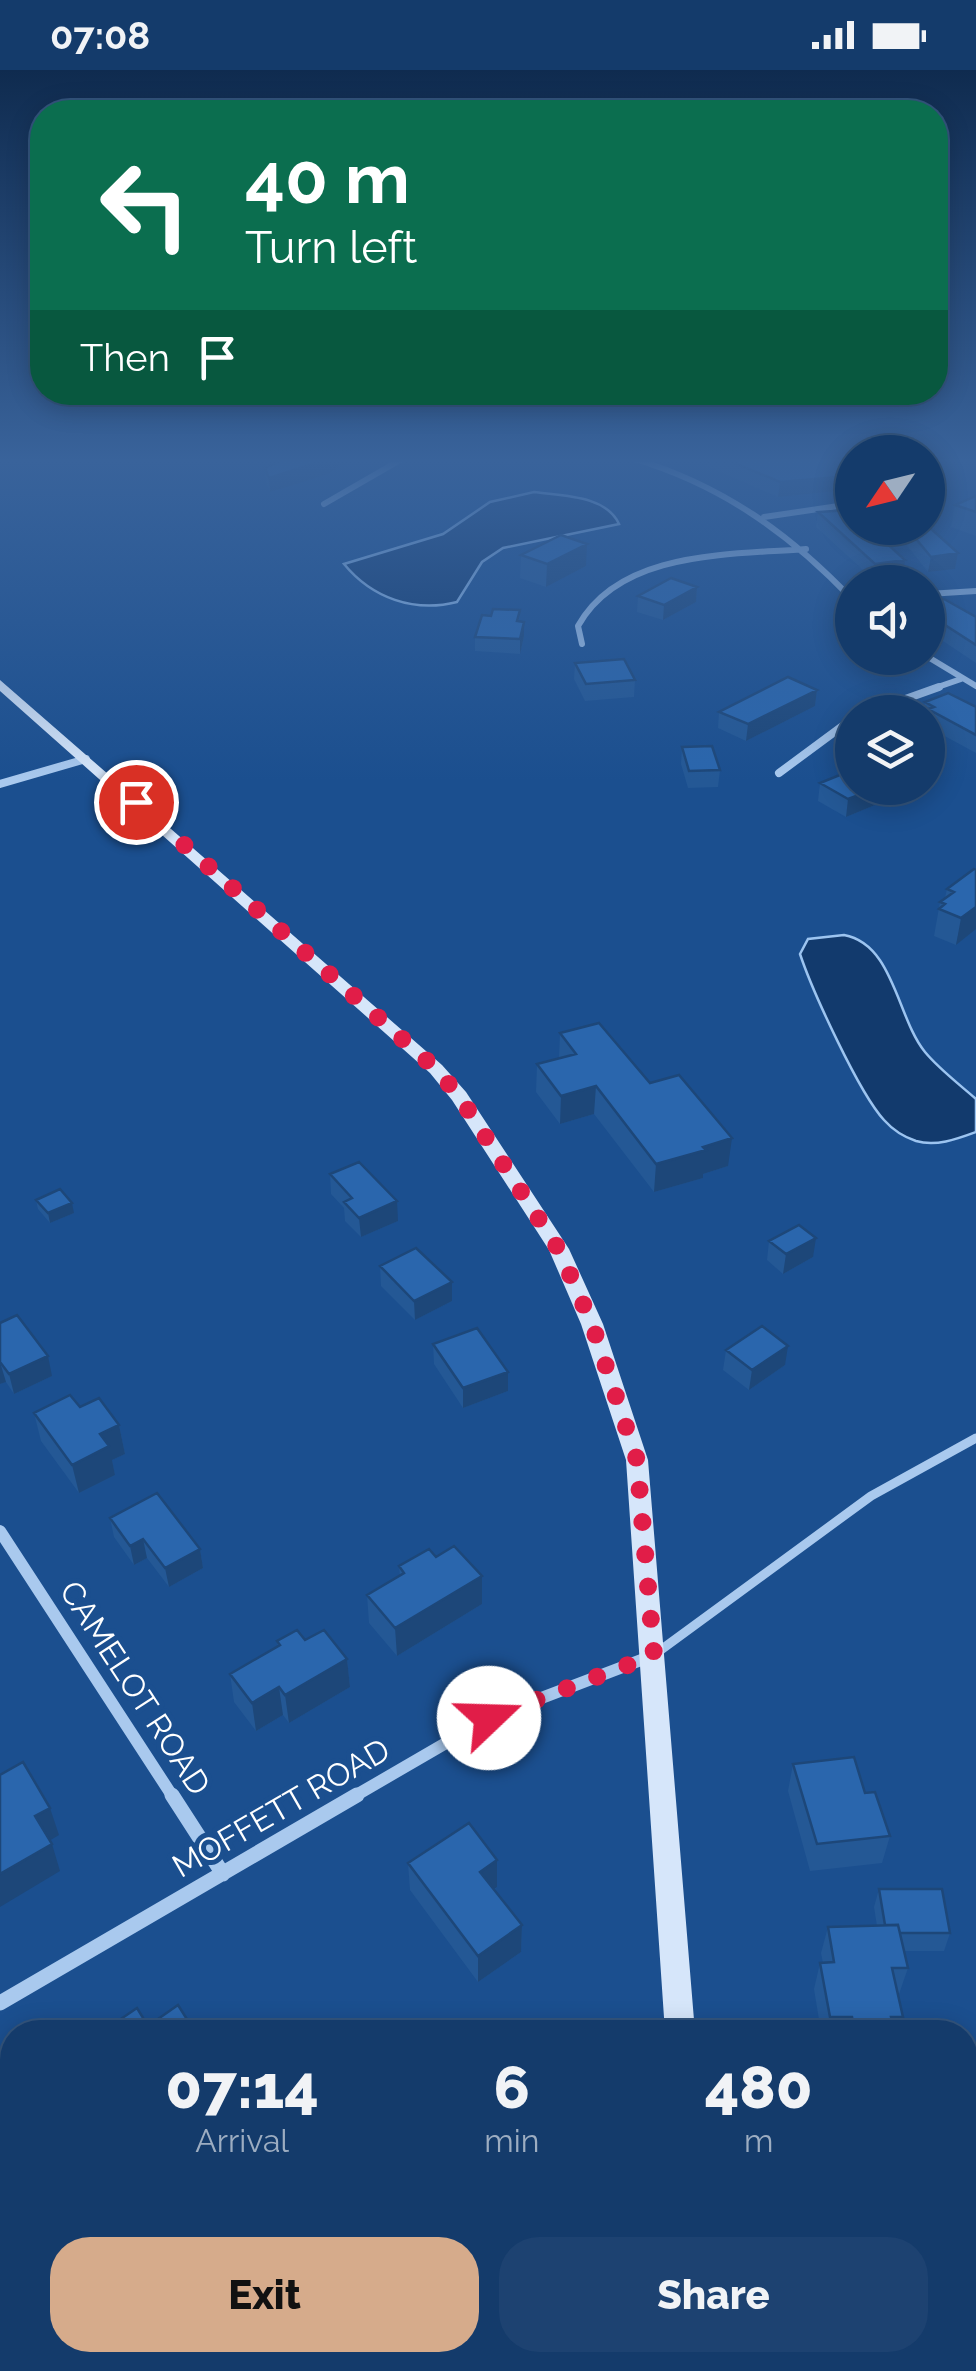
<!DOCTYPE html>
<style>
body{margin:0;font-family:Raleway,sans-serif;background:#1d4271;color:#f1f3f6;height:100vh;display:flex;flex-direction:column;font-size:38px;white-space:nowrap}
*{box-sizing:border-box;margin:0}
p{font-size:32px;color:#9dadc1}
.icon{flex:none;width:55px;height:55px;fill:none;stroke:currentColor;stroke-width:2;stroke-linecap:round;stroke-linejoin:round}
.map{position:relative;flex:1;overflow:hidden}
.panel{position:absolute;left:0px;top:1950px;width:978px;height:352px;display:flex;flex-direction:column;background:#143b6b;border-radius:40px 40px 0 0;box-shadow:0 5px 25px #0003,0 0 0 2px #33557e}
.panel>*{flex:none}
.guide{position:absolute;left:30px;top:30px;width:918px;height:305px;border-radius:40px;box-shadow:0 5px 25px #0003,0 0 0 2px #33557e;background:#0b6e4f;color:#fff;overflow:hidden}
.needle{width:65px;rotate:235deg}
.controls{position:absolute;left:835px;top:365px;display:grid;gap:20px}
.controls a{display:grid;place-items:center;width:110px;height:110px;border-radius:50%;background:#143b6b;box-shadow:0 5px 25px #0003,0 0 0 2px #33557e;font-size:50px}
.pin{position:absolute;display:grid;place-items:center;width:85px;height:85px;color:#fff;margin:-42px;border:5px solid #fff;border-radius:50%;box-shadow:0 2px 10px #0007}
.me{position:absolute;width:110px;margin:-55px;rotate:69deg;stroke-linejoin:round;filter:drop-shadow(0 0 8px #0008)}
.turn{display:flex;align-items:center;gap:35px;height:210px;padding:0 50px;font-size:45px}
.turn .icon{width:130px;height:130px;stroke-width:2.5}
.turn b{display:block;font-size:70px;line-height:85px}
.then{display:flex;align-items:center;height:95px;padding:0 50px;background:#0003;gap:20px;font-size:38px}
.eta{display:flex;justify-content:space-evenly;align-items:center;height:170px;text-align:center}
.eta b{font-size:60px;font-weight:800;line-height:70px}
.button{display:flex;gap:20px;margin-top:auto;padding:20px 50px}
.button a{flex:1;height:115px;border-radius:40px;background:#d6ab8b;color:#111;font-size:40px;font-weight:800;line-height:115px;text-align:center}
.button a+a{background:#1d4271;color:#f1f3f6}
.status{display:flex;justify-content:space-between;align-items:center;height:70px;padding:0 50px;background:#143b6b;direction:ltr}
.status svg{height:28px;fill:currentColor}
.map>svg:first-child{display:block}
.water{fill:#123a6d;stroke:#9cc4f0;stroke-width:2.5}
.lines{fill:none;stroke-linecap:round;stroke-linejoin:round}
.lane{stroke:#a9c9ee;stroke-width:9}
.street-far3{stroke:#a9c9ee;stroke-width:6}
.street-far2{stroke:#a9c9ee;stroke-width:8}
.street-far1{stroke:#a9c9ee;stroke-width:12}
.street{stroke:#a9c9ee;stroke-width:15}
.secondary{fill:#d6e6fa;fill-rule:evenodd}
.wall{fill:#245895}
.shaded-wall{fill:#1d4779}
.building{fill:#2a66ad;stroke:#1d4779;stroke-width:2.5}
.route{stroke:#e11d48;stroke-width:18;stroke-dasharray:0 32.4}
.labels{text-anchor:middle;stroke-width:10;stroke-linejoin:round;paint-order:stroke}
.near-street-label{font-size:32px;fill:#fff;stroke:#1b4f8f}
</style>
<div class="status"><b>07:08</b><svg viewBox="0 0 49 12"><path d="M0 12V9h3v3zM5 12V6h3v6zM10 12V3h3v9zM15 12V0h3v12zM26 1h20v11H26zM47 4h2v5h-2z"/></svg></div>
<div class="map">
<svg width="976" height="2301" viewBox="0 0 976 2301">
<rect width="100%" height="100%" fill="#1b4f8f"/>
<!-- water -->
<path class="water" d="M534 422C562 426 606 425 619 454L503 478 482 492 457 532C414 543 372 528 344 494L443 464 490 432Z
M844 865C894 874 897 948 925 982 939 999 959 1014 976 1029V1062C957 1069 936 1077 916 1071 904 1067 892 1059 884 1050 859 1023 812 920 800 884L808 869Z"/>
<g class="lines">
<!-- lane -->
<path class="lane" d="M658 1582 871 1426 976 1368"/>
<!-- street-far3 -->
<path class="street-far3" d="M635 389C723 416 789 463 852 529
M928 431H933
M324 434 402 389
M764 447 852 434
M928 524 976 521
M582 574 578 556C620 480 730 485 806 479
M928 587 976 616
M932 619 961 609"/>
<!-- street-far2 -->
<path class="street-far2" d="M869 642 939 617
M779 703 852 649
M0 714 86 689"/>
<!-- street-far1 -->
<path class="street-far1" d="M0 1461 173 1727
M353 1727 489 1648 649 1587"/>
<!-- street -->
<path class="street" d="M172 1725 223 1804
M0 1933 357 1725"/>
<!-- secondary -->
<path class="secondary" d="M0 610 442 995 466 1022 569 1179 603 1254 648 1390 695 1962H665L626 1390 581 1254 549 1180 452 1030 430 1003 0 621Z
M685 2290H719L720 2301H686Z"/>
</g>
<!-- wall -->
<path class="wall" d="M702 389H830L849 406 847 420 778 427 707 396 708 392Z
M265 398 328 404 270 422 266 413Z
M976 426V466L951 457 955 435Z
M818 442 903 505 873 509 816 457Z
M893 458H928L958 483 955 499 928 502Z
M521 485 586 496 546 517 520 508Z
M697 517 696 532 663 550 637 542 638 526Z
M928 532 976 547V593L928 561Z
M520 540 519 551 524 566 520 584 475 581V567L491 546Z
M575 593 635 610 634 627 585 631 574 609Z
M817 620 815 636 746 671 718 658 719 642Z
M925 632 976 637V683L928 657V642H923Z
M682 677 720 700 718 717 688 718 681 694Z
M852 691V718H879L875 735 846 747 818 731 820 713 851 701Z
M974 799 956 875 934 866 940 832 945 828 947 819Z
M560 963 650 1013 728 1096 703 1104V1108L654 1122 594 1044 560 1054 536 1022 537 994 559 988Z
M330 1104 398 1151 361 1167 345 1151 344 1138 331 1124Z
M36 1130 74 1143 50 1153 38 1139Z
M769 1171 813 1187 783 1204 767 1190Z
M380 1196 452 1231 415 1250 381 1216Z
M0 1253 52 1306 14 1324 6 1312 0 1314Z
M433 1274 508 1302V1321L463 1338 434 1294Z
M726 1280 785 1295 749 1320 723 1300Z
M80 1337 119 1355 125 1384 112 1390 115 1405 79 1423 41 1371 34 1343Z
M110 1448 200 1479 203 1498 169 1517 147 1488 134 1495 114 1467Z
M436 1487 482 1506V1534L397 1586 369 1553 367 1525 400 1506 399 1496Z
M305 1570 347 1589 350 1617 289 1653 283 1645 256 1661 234 1632 230 1604 278 1577 277 1571Z
M793 1694 865 1723 890 1766 882 1793 810 1801 788 1721Z
M408 1793 497 1817 494 1820 522 1855 521 1882 478 1912 410 1820Z
M879 1819 950 1863 944 1881H904L908 1898 899 1924H898L903 1947 898 1962H821L814 1919 820 1893H823L821 1883 828 1857 877 1856 874 1837Z"/>
<!-- shaded-wall -->
<path class="shaded-wall" d="M328 389H352L328 404 270 422 269 408Z
M849 406 847 420 778 427 780 412Z
M587 474 586 496 546 517 547 494Z
M958 483 955 499 928 502 931 487Z
M905 490 903 505 873 509 875 494Z
M697 517 696 532 663 550 664 535Z
M524 552V566L520 584V569Z
M817 620 815 636 746 671 748 654Z
M866 718H879L875 735 846 747 848 729Z
M976 837V859L956 875 961 848Z
M596 1016 594 1044 560 1054 561 1026Z
M732 1068 728 1096 703 1104V1108L654 1122 656 1094 703 1077Z
M397 1131 398 1151 361 1167 359 1148Z
M72 1133 74 1143 50 1153 48 1143Z
M816 1168 813 1187 783 1204 786 1184Z
M452 1212V1231L415 1250 414 1231Z
M788 1276 785 1295 749 1320 752 1300Z
M48 1286 52 1306 14 1324 9 1304Z
M0 1292 6 1312 0 1314Z
M508 1302V1321L463 1338V1318Z
M119 1355 125 1384 112 1390 115 1405 79 1423 72 1395 100 1364Z
M143 1469 147 1488 134 1495 130 1476Z
M200 1479 203 1498 169 1517 165 1498Z
M482 1506V1534L397 1586 395 1558Z
M347 1589 350 1617 289 1653 285 1625Z
M279 1617 283 1645 256 1661 252 1633Z
M50 1738 59 1765 44 1774 35 1746Z
M52 1774 60 1801 0 1837V1804Z
M497 1790V1817L481 1829 480 1802Z
M522 1855 521 1882 478 1912V1886Z
M222 2290H230L233 2301H207Z"/>
<!-- building -->
<path class="building" d="M284 389H328L269 408 265 398Z
M725 389H830L849 406 780 412Z
M976 426V442L955 435Z
M850 440 852 442V458H870L905 490 875 494 818 442Z
M928 456 958 483 931 487 907 458H928Z
M561 465 587 474 547 494 521 485Z
M671 508 697 517 664 535 638 526Z
M944 529 976 547V575L928 544V532Z
M493 539 520 540 517 551 524 552 520 569 475 567 482 545 491 546Z
M624 589 635 610 586 614 575 593Z
M788 607 817 620 748 654 719 642Z
M948 623 976 637V665L928 639 934 637 925 632Z
M712 676 720 700 689 701 682 677Z
M852 700V718H878L848 729 820 713Z
M974 799 976 800V837L961 848 939 839 945 834 940 832 954 822 947 819Z
M599 953 650 1013 679 1005 732 1068 703 1077 706 1080 656 1094 596 1016 561 1026 537 994 576 984 560 963Z
M359 1092 397 1131 359 1148 344 1132 352 1128 330 1104Z
M60 1119 72 1133 48 1143 36 1130Z
M799 1155 816 1168 786 1184 769 1171Z
M416 1178 452 1212 414 1231 380 1196Z
M17 1245 48 1286 9 1304 0 1292V1253Z
M762 1256 788 1276 752 1300 726 1280Z
M477 1258 508 1302 463 1318 433 1274Z
M70 1325 80 1337 99 1328 119 1355 100 1364 109 1376 72 1395 34 1343Z
M157 1423 200 1479 165 1498 143 1469 130 1476 110 1448Z
M454 1476 482 1506 395 1558 367 1525 404 1503 399 1496 429 1479 436 1487Z
M297 1560 305 1570 324 1560 347 1589 285 1625 279 1617 252 1633 230 1604 280 1575 277 1571Z
M854 1687 865 1723 875 1722 890 1766 817 1774 793 1694Z
M23 1692 50 1738 35 1746 52 1774 0 1804V1705Z
M469 1753 497 1790 480 1802 522 1855 478 1886 408 1793Z
M879 1819H942L950 1863H900L898 1855H885Z
M898 1855 908 1898H892L903 1947H891L894 1962H855L852 1947H830L820 1893 834 1892 828 1857Z
M178 1935 195 1962H112L109 1957 137 1938 148 1956Z
M148 2290H222L207 2301H154Z
M516 2290H554L562 2301H503Z"/>
<!-- sky -->
<linearGradient id="sky" x2="0" y2="1"><stop stop-color="#0f2b4f"/><stop offset="0.55" stop-color="#39639b"/><stop offset="1" stop-color="#39639b" stop-opacity="0"/></linearGradient>
<rect width="976" height="711" fill="url(#sky)"/>
<g class="lines">
<!-- route -->
<path class="route" d="M136 732 436 999 459 1026 559 1180 592 1254 637 1390 654 1585 489 1648"/>
</g>
<g class="labels">
<!-- near-street labels -->
<g class="near-street-label">
<text transform="translate(135 1618) rotate(57)" y="11">CAMELOT ROAD</text>
<text transform="translate(281 1738) rotate(-30)" y="11">MOFFETT ROAD</text>
</g>
</g>
</svg>
<div class="controls">
<a><svg class="needle" viewBox="-14 -14 28 28"><path d="M0-13l5 13h-10z" fill="#e53935"/><path d="M0 13l5-13h-10z" fill="#9dadc1"/></svg></a>
<a><svg class="icon" aria-label="sound" viewBox="0 0 24 24"><path d="M4 9h4l5-4v14l-5-4H4zM17 9q2 3 0 6"/></svg></a>
<a><svg class="icon" aria-label="layers" viewBox="0 0 24 24"><path d="M12 4l9 5-9 5-9-5zM3 14l9 5 9-5"/></svg></a>
</div>
<div class="pin" style="left:136px;top:732px;background:#d93025"><svg class="icon" aria-label="arrive" viewBox="0 0 24 24"><path d="M6 21V4h12l-3 4 3 4H6"/></svg></div>
<svg class="me" style="left:489px;top:1648px" viewBox="-20 -20 40 40"><circle r="19" fill="#fff"/><path d="M0-13L10 11 0 6-10 11z" fill="#e11d48"/></svg>
<div class="guide">
<div class="turn"><svg class="icon" aria-label="left" viewBox="0 0 24 24"><path d="M17 20v-9H6M10 6l-5 5 5 5"/></svg><div><b>40 m</b>Turn left</div></div>
<div class="then">Then<svg class="icon" aria-label="arrive" viewBox="0 0 24 24"><path d="M6 21V4h12l-3 4 3 4H6"/></svg></div>
</div>
<section class="panel">
<div class="eta">
<div><b>07:14</b><p>Arrival</p></div>
<div><b>6</b><p>min</p></div>
<div><b>480</b><p>m</p></div>
</div>
<div class="button"><a>Exit</a><a>Share</a></div>
</section>
</div>
